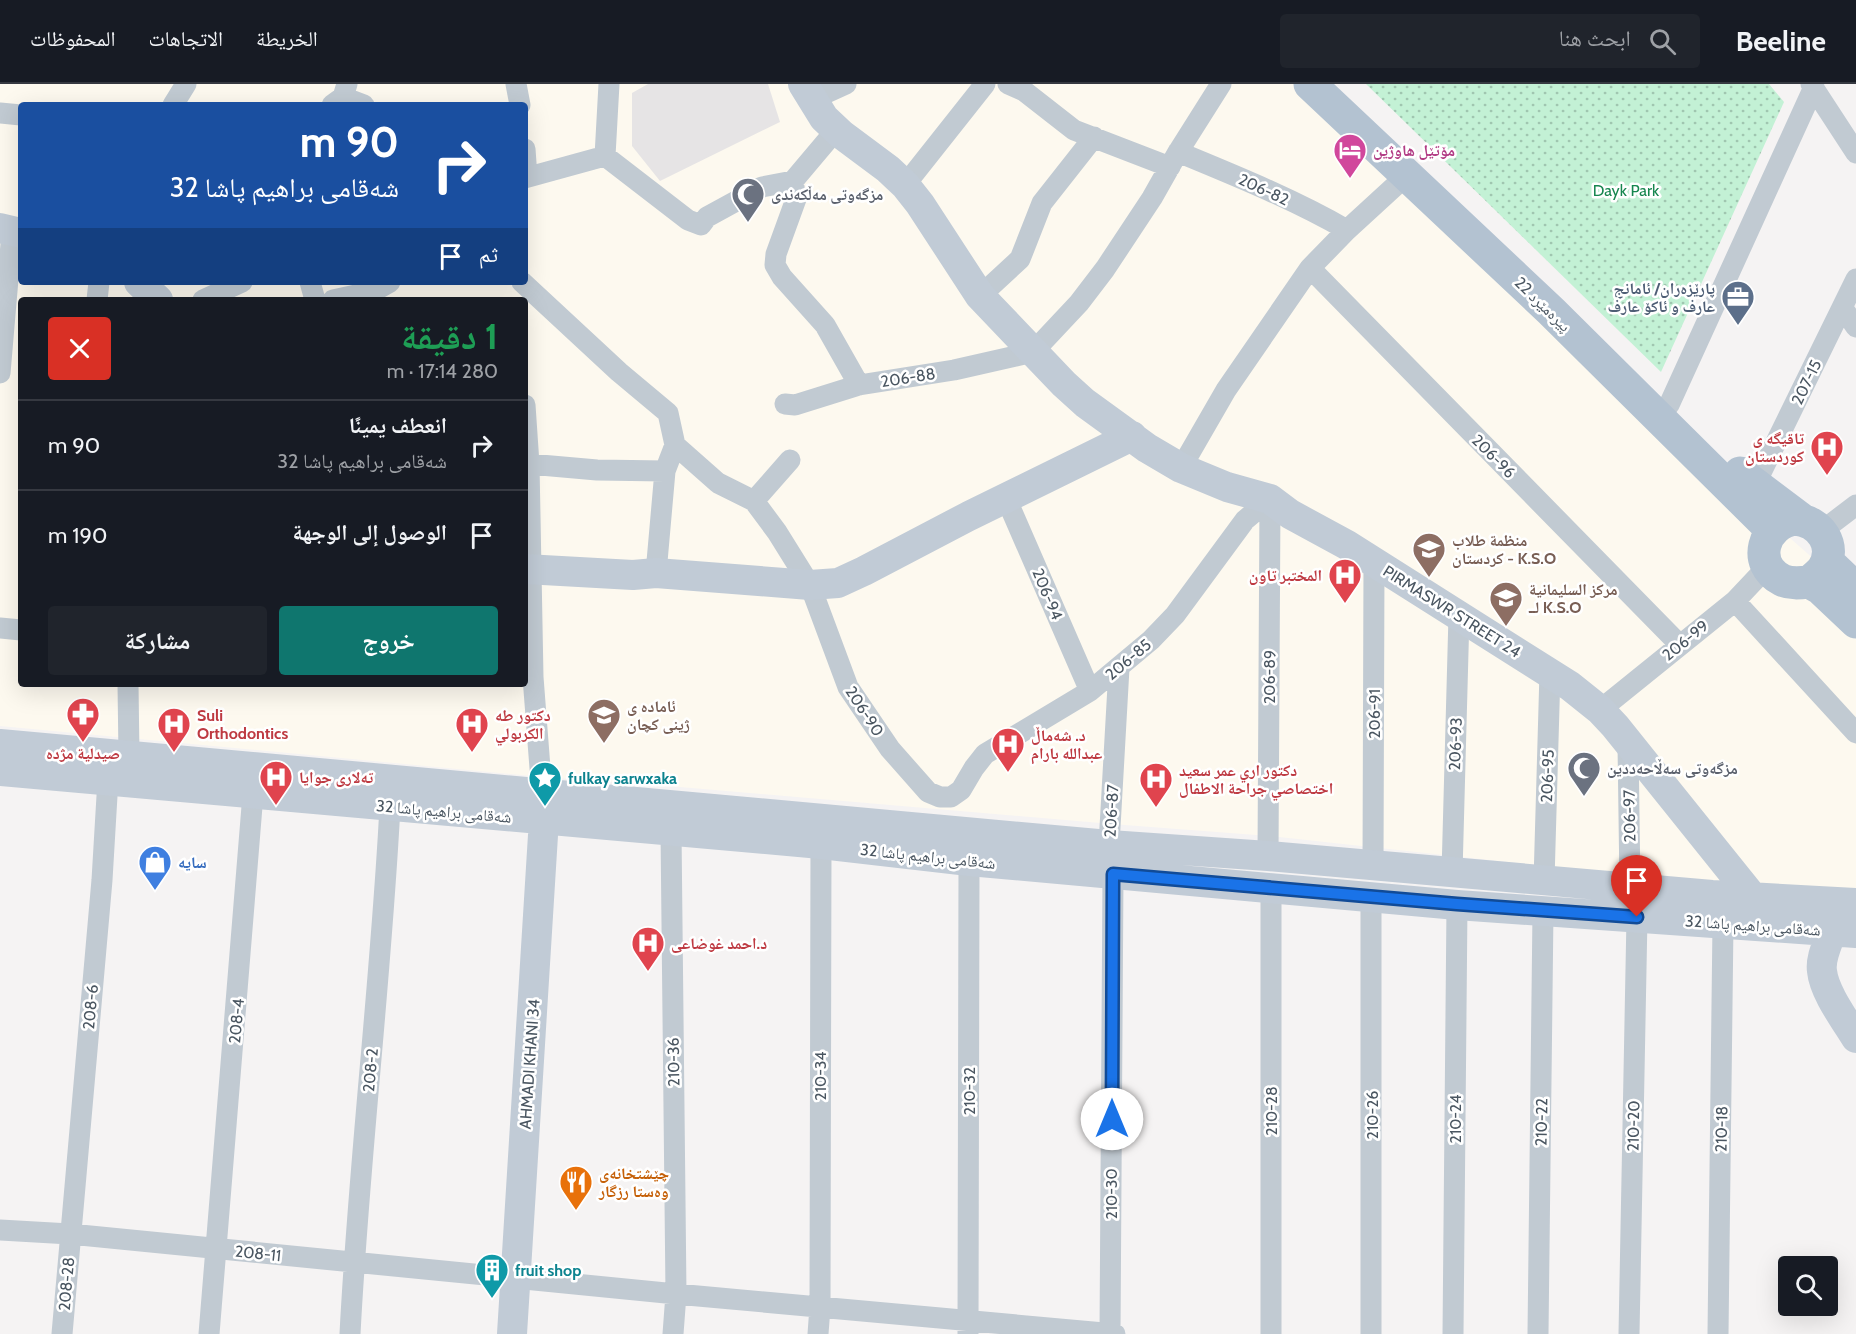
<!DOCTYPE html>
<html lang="ar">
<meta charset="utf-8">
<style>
body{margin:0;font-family:Cabin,"Noto Naskh Arabic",sans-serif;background:#20242c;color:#f1f3f6;direction:rtl;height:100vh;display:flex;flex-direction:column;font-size:22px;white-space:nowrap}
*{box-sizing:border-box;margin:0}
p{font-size:20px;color:#9ea1a6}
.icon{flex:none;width:33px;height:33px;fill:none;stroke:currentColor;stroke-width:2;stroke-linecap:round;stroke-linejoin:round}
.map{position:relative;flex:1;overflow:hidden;direction:ltr}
.drawer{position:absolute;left:18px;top:213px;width:510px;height:390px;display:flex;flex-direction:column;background:#171b24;border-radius:6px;box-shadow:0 6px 24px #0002;direction:rtl}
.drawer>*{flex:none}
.banner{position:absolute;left:18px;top:18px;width:510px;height:183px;border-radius:6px;box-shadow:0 6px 24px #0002;direction:rtl;background:#1a4fa0;color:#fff;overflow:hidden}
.tools{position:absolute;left:1778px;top:1172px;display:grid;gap:12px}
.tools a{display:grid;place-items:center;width:60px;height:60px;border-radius:6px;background:#171b24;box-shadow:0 6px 24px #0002;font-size:30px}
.pin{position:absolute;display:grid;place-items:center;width:51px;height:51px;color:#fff;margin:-62px -26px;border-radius:50% 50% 50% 0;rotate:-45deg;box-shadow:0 0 6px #0007}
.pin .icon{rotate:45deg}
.me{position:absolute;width:66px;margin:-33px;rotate:0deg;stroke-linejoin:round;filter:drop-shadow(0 0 4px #0008)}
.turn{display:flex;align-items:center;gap:21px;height:126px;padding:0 30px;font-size:27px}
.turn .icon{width:78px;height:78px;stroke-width:2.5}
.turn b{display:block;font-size:42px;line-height:51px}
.then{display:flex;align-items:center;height:57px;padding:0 30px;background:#0003;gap:12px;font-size:22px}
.round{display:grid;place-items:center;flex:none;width:63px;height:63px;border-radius:6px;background:#20242c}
.summary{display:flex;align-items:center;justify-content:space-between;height:102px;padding:0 30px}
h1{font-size:36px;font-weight:700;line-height:45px;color:#1e9e55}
.cta{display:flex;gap:12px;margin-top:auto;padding:12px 30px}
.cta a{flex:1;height:69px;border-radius:6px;background:#0f766e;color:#fff;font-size:24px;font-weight:700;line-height:69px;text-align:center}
.cta a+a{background:#20242c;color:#f1f3f6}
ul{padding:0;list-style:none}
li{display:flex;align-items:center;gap:18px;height:90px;padding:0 30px;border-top:2px solid #363941}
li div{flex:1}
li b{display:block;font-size:22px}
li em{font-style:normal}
header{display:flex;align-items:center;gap:36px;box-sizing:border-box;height:84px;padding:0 30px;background:#171b24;border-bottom:2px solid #363941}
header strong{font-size:28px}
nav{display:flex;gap:33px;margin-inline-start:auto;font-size:21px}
.search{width:420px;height:54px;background:#20242c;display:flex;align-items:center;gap:15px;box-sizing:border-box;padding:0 21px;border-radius:6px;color:#9ea1a6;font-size:22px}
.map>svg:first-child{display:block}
.commercial{fill:#fdf9ef;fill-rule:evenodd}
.education{fill:#e6e4e5}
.park{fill:url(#park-dots)}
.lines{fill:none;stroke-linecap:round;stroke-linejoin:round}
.street{stroke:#c1cad2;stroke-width:21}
.secondary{stroke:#c1cbd6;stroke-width:30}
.primary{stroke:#b3c2d1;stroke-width:33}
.route-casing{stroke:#114b97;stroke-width:15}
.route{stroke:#1a73e8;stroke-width:10}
.labels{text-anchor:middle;stroke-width:5;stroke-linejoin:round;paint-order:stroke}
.hotel-label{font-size:16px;font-weight:bold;fill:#b23c85;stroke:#fff;text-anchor:start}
.street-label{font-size:16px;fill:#4a5661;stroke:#fff}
.park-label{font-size:16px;fill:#17864f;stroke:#fff}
.worship-label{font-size:16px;font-weight:bold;fill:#5b616d;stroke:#fff;text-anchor:start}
.service-label{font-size:16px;font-weight:bold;fill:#4e5e75;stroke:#fff;text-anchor:end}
.health-label{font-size:16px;font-weight:bold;fill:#be3a42;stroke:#fff;text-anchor:start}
.education-label{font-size:16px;font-weight:bold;fill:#785e54;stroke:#fff;text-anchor:start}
.culture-label{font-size:16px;font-weight:bold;fill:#0d838f;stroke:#fff;text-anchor:start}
.shop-label{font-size:16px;font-weight:bold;fill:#366cbe;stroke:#fff;text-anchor:start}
.food-label{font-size:16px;font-weight:bold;fill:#c56008;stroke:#fff;text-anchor:start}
</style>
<header>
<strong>Beeline</strong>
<div class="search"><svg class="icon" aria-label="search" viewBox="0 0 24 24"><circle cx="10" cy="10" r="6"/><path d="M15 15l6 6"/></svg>ابحث هنا</div>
<nav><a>الخريطة</a><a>الاتجاهات</a><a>المحفوظات</a></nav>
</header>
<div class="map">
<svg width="1856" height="1250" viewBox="0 0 1856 1250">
<defs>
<pattern id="park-dots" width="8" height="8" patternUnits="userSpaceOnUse" patternTransform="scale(1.5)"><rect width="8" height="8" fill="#c3f1d5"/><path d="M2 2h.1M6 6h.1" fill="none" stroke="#a0c6b0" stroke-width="1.8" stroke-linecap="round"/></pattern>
</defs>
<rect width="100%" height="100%" fill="#f5f3f3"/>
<!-- commercial -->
<path class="commercial" d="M0 0H1320L1741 411 1824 484 1856 518V812L1545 782 1269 752 1112 740 680 703 543 693 0 642ZM21 21H525V198H21ZM21 216H525V600H21Z"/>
<!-- education -->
<path class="education" d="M648 0H768L780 38 660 97 632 62V9Z"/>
<!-- park -->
<path class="park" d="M1366 0H1769L1784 18 1661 288Z"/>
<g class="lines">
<!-- street -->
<path class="street" d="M516 0 520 21
M1008 0 1024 7 1074 46 1170 83
M1811 0 1856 69
M343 13 364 21
M813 15 846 0
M173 21 186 0
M332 21 343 13 347 0
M0 29 21 31
M525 65 527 93
M1178 68C1236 92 1293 115 1347 146
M605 72 688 136 701 141 707 133 762 103 793 97 796 115 776 170 775 181 782 193 825 241 859 301
M605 72 609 0
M525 94 605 72
M793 97 836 46
M905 101 985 0
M1310 184 1679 560
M310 198 315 216
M522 198 619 288 668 329 675 361 665 387 656 489
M980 212 1020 175 1042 119 1094 53
M97 216 99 198
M203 216 242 198
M333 216 374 207 390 198
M1842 223 1856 243
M0 289 12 148
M785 320 795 321 859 301 954 286 1033 268 1079 219 1105 185 1152 114 1178 68 1221 0
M525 321 529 380 533 593 542 710
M1669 321 1814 3
M675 361 718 399 754 417 777 448 810 501 848 603 890 665 928 708 940 713H951L961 706 974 684 985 670 1090 607 1151 556 1175 531 1245 436 1270 415
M529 380 597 386 665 387
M1181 384 1226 306 1310 184 1347 146 1407 91
M1755 401 1856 195
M1006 414 1090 607
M754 417 790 376
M1822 447 1856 421
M1735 517 1856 649
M0 544 21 546
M128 600 129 672
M1600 626 1735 517 1768 482
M1628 660 1630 803
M671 747 676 1210 673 1250
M1109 761 1119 584
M1268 772 1270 415
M1373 782 1374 478
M1452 789 1459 531
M1544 797 1550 588
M0 1146 70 1150 676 1210 1115 1250
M62 1250 102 796 108 695
M209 1250 253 710
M350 1250C359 1074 381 898 390 722
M818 1250 820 1223 821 760
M968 1250 969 777
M1110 1250 1113 790
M1271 1250V804
M1371 1250V813
M1453 1250 1457 821
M1538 1250 1543 827
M1629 1250 1637 833
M1718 1250 1723 839"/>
<!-- secondary -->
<path class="secondary" d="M803 0 824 34 841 50 888 85 905 101 920 120 980 212 1064 300 1085 319 1147 364 1181 384 1227 403 1270 415 1290 430 1347 461 1570 602 1600 626 1615 642 1754 815
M0 144 21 149
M139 198 158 216
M525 485 633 491 656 489 810 501 838 499 864 487 969 432 1132 352
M0 660 1109 761 1268 772 1712 811 1856 819
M0 687 821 760 969 777 1457 821 1856 849
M1832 847C1828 859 1820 874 1822 887 1824 908 1845 936 1856 954
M512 1250 544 735 543 716"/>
<!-- primary -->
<path class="primary" d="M1310 0 1551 227 1772 446
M1740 389 1801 435
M1795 435C1820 437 1838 462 1823 485 1819 490 1814 494 1809 498 1800 499 1790 500 1782 496 1751 480 1763 440 1795 435Z
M1827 477 1856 505
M1809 498 1820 504 1856 538"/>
</g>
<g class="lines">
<defs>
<path id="route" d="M1112 1035 1113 790 1457 820 1637 833"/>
</defs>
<!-- route casing -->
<use href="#route" class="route-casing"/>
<!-- route -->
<use href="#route" class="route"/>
</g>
<!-- icons -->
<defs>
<symbol id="hotel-pin" viewBox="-11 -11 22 30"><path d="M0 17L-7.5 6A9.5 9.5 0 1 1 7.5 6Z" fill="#d1479c" stroke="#fff"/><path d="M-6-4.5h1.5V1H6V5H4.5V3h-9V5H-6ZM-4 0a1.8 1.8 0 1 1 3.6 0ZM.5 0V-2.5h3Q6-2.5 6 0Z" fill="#fff"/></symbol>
<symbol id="mosque-pin" viewBox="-11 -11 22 30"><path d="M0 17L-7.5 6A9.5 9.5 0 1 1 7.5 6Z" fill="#6b7280" stroke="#fff"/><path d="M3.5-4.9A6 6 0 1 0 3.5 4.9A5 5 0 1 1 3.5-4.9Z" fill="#fff"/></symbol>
<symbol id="office-pin" viewBox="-11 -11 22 30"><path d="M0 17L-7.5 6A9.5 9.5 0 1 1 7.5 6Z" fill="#5c6f8a" stroke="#fff"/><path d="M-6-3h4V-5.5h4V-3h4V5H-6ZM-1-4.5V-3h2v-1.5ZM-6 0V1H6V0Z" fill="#fff"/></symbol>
<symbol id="hospital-pin" viewBox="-11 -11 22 30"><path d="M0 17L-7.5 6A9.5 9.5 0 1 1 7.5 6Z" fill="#e0444e" stroke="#fff"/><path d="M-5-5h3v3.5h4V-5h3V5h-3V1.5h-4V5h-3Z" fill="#fff"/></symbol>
<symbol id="university-pin" viewBox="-11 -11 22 30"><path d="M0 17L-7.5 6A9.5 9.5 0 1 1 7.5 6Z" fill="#8d6e63" stroke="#fff"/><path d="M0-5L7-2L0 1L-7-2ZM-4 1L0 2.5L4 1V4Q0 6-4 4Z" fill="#fff"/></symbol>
<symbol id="pharmacy-pin" viewBox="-11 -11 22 30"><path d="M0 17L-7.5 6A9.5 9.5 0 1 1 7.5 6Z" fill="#e0444e" stroke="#fff"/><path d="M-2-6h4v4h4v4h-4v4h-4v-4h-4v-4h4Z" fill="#fff"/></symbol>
<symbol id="school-pin" viewBox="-11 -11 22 30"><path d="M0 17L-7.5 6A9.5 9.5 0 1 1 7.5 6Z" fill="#8d6e63" stroke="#fff"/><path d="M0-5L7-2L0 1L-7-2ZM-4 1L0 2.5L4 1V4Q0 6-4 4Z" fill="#fff"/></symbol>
<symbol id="sight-pin" viewBox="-11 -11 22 30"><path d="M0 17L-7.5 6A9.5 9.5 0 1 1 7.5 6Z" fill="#0f9aa8" stroke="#fff"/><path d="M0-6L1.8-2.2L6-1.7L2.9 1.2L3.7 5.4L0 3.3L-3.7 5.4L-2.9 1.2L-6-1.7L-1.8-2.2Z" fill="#fff"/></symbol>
<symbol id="shop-pin" viewBox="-11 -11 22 30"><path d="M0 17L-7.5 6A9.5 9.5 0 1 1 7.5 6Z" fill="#3f7fe0" stroke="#fff"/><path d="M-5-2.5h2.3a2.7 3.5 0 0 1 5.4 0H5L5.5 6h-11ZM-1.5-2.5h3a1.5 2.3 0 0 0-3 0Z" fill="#fff"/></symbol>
<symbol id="restaurant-pin" viewBox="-11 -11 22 30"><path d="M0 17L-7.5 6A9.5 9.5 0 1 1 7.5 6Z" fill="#e8710a" stroke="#fff"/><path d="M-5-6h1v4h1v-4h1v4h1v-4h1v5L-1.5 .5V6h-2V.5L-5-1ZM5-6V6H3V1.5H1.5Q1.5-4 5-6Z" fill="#fff"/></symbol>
<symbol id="building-pin" viewBox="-11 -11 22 30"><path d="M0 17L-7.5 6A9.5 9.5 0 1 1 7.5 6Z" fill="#0f9aa8" stroke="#fff"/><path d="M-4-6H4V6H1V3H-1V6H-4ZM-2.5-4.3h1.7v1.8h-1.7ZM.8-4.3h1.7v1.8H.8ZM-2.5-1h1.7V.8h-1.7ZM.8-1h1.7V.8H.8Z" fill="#fff"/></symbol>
</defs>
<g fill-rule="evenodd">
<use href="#hotel-pin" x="1331" y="47" width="38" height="52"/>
<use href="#mosque-pin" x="729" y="91" width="38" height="52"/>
<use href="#office-pin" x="1719" y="194" width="38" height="52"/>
<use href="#hospital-pin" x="1808" y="344" width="38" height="52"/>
<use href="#university-pin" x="1410" y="446" width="38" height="52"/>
<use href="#hospital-pin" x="1326" y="472" width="38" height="52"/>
<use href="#university-pin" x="1487" y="495" width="38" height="52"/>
<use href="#pharmacy-pin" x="64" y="611" width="38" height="52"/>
<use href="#school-pin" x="585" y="612" width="38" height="52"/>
<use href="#hospital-pin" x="155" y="621" width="38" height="52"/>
<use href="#hospital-pin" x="453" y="621" width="38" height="52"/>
<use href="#hospital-pin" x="989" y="641" width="38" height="52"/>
<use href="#mosque-pin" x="1565" y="665" width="38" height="52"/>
<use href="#hospital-pin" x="257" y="674" width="38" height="52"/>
<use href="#sight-pin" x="526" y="675" width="38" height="52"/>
<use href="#hospital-pin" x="1137" y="676" width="38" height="52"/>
<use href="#shop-pin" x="136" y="759" width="38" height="52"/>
<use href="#hospital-pin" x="629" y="840" width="38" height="52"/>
<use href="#restaurant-pin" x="557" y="1079" width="38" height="52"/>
<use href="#building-pin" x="473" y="1167" width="38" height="52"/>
</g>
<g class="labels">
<!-- hotel labels -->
<g class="hotel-label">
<text x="1373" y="72">مۆتێل هاوژین</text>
</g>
<!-- street labels -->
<g class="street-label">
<text transform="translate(1264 105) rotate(25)" y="6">206-82</text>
<text transform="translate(1543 220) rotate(44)" y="6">22 پیرەمێرد</text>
<text transform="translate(908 293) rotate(-9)" y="6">206-88</text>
<text transform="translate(1806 298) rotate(-64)" y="6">207-15</text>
<text transform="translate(1494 372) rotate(45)" y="6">206-96</text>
<text transform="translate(1048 510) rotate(67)" y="6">206-94</text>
<text transform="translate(1452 527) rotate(32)" y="6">PIRMASWR STREET 24</text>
<text transform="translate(1685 556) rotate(-39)" y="6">206-99</text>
<text transform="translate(1128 575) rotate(-40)" y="6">206-85</text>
<text transform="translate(1269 593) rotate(-90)" y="6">206-89</text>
<text transform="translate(865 627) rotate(57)" y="6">206-90</text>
<text transform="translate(1374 630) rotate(-90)" y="6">206-91</text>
<text transform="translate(1455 660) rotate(-88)" y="6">206-93</text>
<text transform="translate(1547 692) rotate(-88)" y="6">206-95</text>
<text transform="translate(444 727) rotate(5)" y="6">شەقامی براهیم پاشا 32</text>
<text transform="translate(1111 727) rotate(-87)" y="6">206-87</text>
<text transform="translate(1629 732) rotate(-91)" y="6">206-97</text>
<text transform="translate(928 772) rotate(6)" y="6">شەقامی براهیم پاشا 32</text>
<text transform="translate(1753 841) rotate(4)" y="6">شەقامی براهیم پاشا 32</text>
<text transform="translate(90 923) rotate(-85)" y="6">208-6</text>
<text transform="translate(236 937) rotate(-85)" y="6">208-4</text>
<text transform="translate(673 978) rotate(-91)" y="6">210-36</text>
<text transform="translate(529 980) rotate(-86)" y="6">AHMADI KHANI 34</text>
<text transform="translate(370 986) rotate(-85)" y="6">208-2</text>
<text transform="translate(820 992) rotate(-90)" y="6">210-34</text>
<text transform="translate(969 1007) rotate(-90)" y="6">210-32</text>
<text transform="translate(1271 1027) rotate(-90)" y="6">210-28</text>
<text transform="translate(1372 1031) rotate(-90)" y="6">210-26</text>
<text transform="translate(1455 1035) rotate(-90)" y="6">210-24</text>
<text transform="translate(1541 1038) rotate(-89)" y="6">210-22</text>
<text transform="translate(1633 1042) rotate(-89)" y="6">210-20</text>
<text transform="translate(1721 1045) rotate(-89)" y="6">210-18</text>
<text transform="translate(1111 1110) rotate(-90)" y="6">210-30</text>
<text transform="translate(258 1169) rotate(6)" y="6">208-11</text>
<text transform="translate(66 1200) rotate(-85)" y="6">208-28</text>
</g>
<!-- park labels -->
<g class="park-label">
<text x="1626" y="112">Dayk Park</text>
</g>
<!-- worship labels -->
<g class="worship-label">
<text x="771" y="116">مزگەوتی مەڵکەندی</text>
<text x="1607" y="690">مزگەوتی سەڵاحەددین</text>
</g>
<!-- service labels -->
<g class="service-label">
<text x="1715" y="210">پارێزەران/ ئامانج<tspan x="1715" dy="18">عارف و ئاكۆ عارف</tspan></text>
</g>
<!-- health labels -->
<g class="health-label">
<text x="1804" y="360" text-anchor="end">تاقيگه ى<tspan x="1804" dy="18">كوردستان</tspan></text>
<text x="1322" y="497" text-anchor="end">المختبر تاون</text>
<text x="197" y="637">Suli<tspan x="197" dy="18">Orthodontics</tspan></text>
<text x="495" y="637">دكتور طه<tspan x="495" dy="18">الكربولي</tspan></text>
<text x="1031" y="657">د. شەماڵ<tspan x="1031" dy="18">عبداللە بارام</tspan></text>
<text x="83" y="675" text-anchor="middle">صيدلية مژده</text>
<text x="1179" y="692">دكتور اري عمر سعيد<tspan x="1179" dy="18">اختصاصي جراحة الاطفال</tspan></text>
<text x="299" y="699">تەلاری جوایا</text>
<text x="671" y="865">د.احمد غوضاعی</text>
</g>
<!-- education labels -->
<g class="education-label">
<text x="1452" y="462">منظمة طلاب<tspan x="1452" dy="18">كردستان - K.S.O</tspan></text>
<text x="1529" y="511">مرکز السلیمانیة<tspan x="1529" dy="18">لــ K.S.O</tspan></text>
<text x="627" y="628">ئاماده ى<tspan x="627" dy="18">ژينى كچان</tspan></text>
</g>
<!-- culture labels -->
<g class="culture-label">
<text x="568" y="700">fulkay sarwxaka</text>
<text x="515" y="1192">fruit shop</text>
</g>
<!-- shop labels -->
<g class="shop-label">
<text x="178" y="784">سایە</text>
</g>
<!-- food labels -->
<g class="food-label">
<text x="599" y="1095">چێشتخانەی<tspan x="599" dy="18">وەستا رزگار</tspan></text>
</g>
</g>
</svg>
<div class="tools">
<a><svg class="icon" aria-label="search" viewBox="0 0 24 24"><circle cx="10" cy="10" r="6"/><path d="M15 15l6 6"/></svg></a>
</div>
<div class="pin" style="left:1637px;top:833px;background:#d93025"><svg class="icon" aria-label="arrive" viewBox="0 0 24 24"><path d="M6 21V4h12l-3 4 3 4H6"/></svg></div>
<svg class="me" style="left:1112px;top:1035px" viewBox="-20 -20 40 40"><circle r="19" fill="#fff"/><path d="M0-13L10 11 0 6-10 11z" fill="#1a73e8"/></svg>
<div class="banner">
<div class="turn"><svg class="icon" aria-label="right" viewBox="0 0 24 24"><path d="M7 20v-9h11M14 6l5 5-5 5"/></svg><div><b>90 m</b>شەقامی براهیم پاشا 32</div></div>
<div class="then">ثم<svg class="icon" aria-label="arrive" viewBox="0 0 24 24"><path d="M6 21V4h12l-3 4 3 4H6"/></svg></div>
</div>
<section class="drawer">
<div class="summary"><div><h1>1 دقيقة</h1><p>280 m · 17:14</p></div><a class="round" style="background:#d93025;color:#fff"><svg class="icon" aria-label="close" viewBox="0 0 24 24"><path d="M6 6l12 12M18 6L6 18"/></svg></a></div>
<ul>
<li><svg class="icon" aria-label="right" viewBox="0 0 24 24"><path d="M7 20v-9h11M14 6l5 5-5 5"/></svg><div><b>انعطف يمينًا</b><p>شەقامی براهیم پاشا 32</p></div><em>90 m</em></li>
<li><svg class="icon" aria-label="arrive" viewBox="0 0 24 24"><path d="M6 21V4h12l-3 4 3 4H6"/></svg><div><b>الوصول إلى الوجهة</b></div><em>190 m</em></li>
</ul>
<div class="cta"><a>خروج</a><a>مشاركة</a></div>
</section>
</div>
